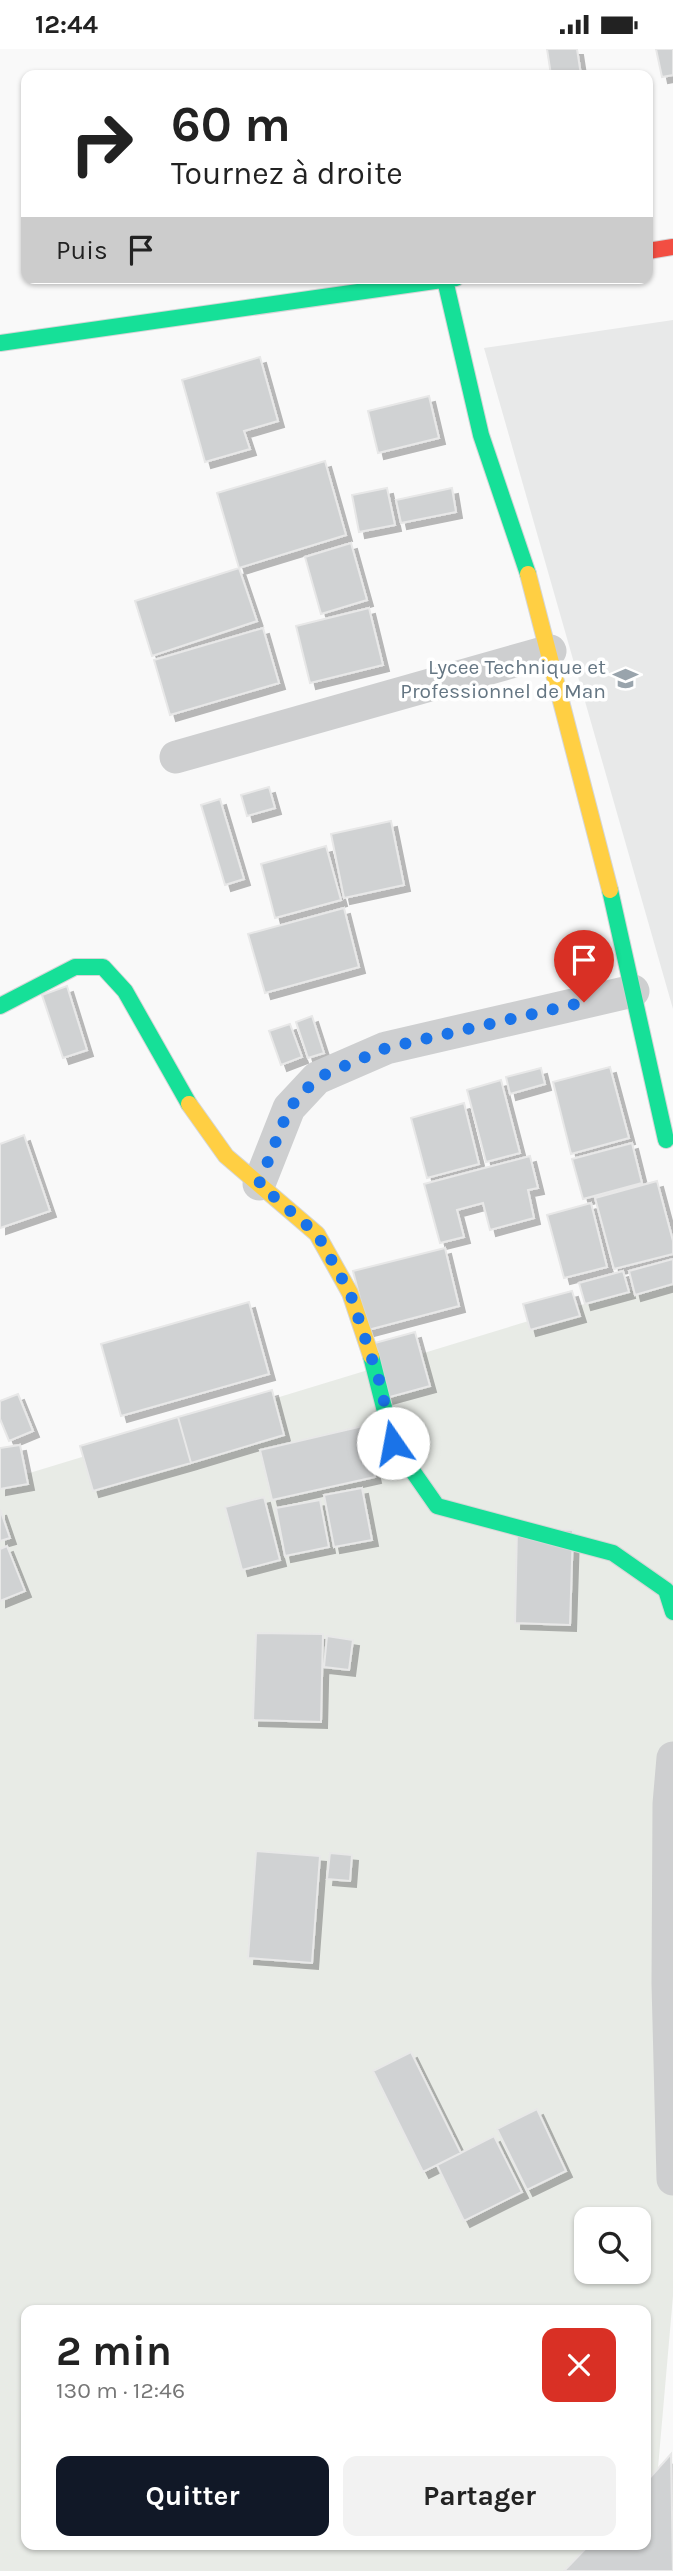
<!DOCTYPE html>
<html lang="fr">
<meta charset="utf-8">
<style>
body{margin:0;font-family:Karla,sans-serif;background:#f2f2f2;color:#222;height:100vh;display:flex;flex-direction:column;font-size:26px;white-space:nowrap}
*{box-sizing:border-box;margin:0}
p{font-size:23px;color:#767676}
.icon{flex:none;width:38px;height:38px;fill:none;stroke:currentColor;stroke-width:2;stroke-linecap:round;stroke-linejoin:round}
.map{position:relative;flex:1;overflow:hidden}
.drawer{position:absolute;left:21px;top:2256px;width:630px;height:245px;display:flex;flex-direction:column;background:#fff;border-radius:14px;box-shadow:0 2px 5px #0004}
.drawer>*{flex:none}
.top-card{position:absolute;left:21px;top:21px;width:632px;height:214px;border-radius:14px;box-shadow:0 2px 5px #0004;background:#fff;color:#222;overflow:hidden}
.tools{position:absolute;left:574px;top:2158px;display:grid;gap:14px}
.tools a{display:grid;place-items:center;width:77px;height:77px;border-radius:14px;background:#fff;box-shadow:0 2px 5px #0004;font-size:35px}
.pin{position:absolute;display:grid;place-items:center;width:60px;height:60px;color:#fff;margin:-72px -30px;border-radius:50% 50% 50% 0;rotate:-45deg;box-shadow:0 0 7px #0007}
.pin .icon{rotate:45deg}
.me{position:absolute;width:77px;margin:-38px;rotate:348deg;stroke-linejoin:round;filter:drop-shadow(0 0 5px #0008)}
.turn{display:flex;align-items:center;gap:24px;height:147px;padding:0 35px;font-size:32px}
.turn .icon{width:91px;height:91px;stroke-width:2.5}
.turn b{display:block;font-size:49px;line-height:60px}
.then{display:flex;align-items:center;height:66px;padding:0 35px;background:#0003;gap:14px;font-size:26px}
.round{display:grid;place-items:center;flex:none;width:74px;height:74px;border-radius:14px;background:#f2f2f2}
.headline{display:flex;align-items:center;justify-content:space-between;height:119px;padding:0 35px}
h1{font-size:42px;font-weight:700;line-height:52px}
.cta{display:flex;gap:14px;margin-top:auto;padding:14px 35px}
.cta a{flex:1;height:80px;border-radius:14px;background:#111827;color:#fff;font-size:28px;font-weight:700;line-height:80px;text-align:center}
.cta a+a{background:#f2f2f2;color:#222}
.status{display:flex;justify-content:space-between;align-items:center;height:49px;padding:0 35px;background:#fff;direction:ltr}
.status svg{height:19px;fill:currentColor}
.map>svg:first-child{display:block}
.built{fill:#e8e9e9}
.green{fill:#e8ebe6;fill-rule:evenodd}
.building{fill:#d0d2d3;stroke:#e8e8e8;stroke-width:2;filter:url(#shadow)}
.lines{fill:none;stroke-linecap:round;stroke-linejoin:round}
.fast-casing{stroke:#d5d6d7;stroke-width:18}
.slow-casing{stroke:#d5d6d7;stroke-width:18}
.jam-casing{stroke:#d5d6d7;stroke-width:18}
.street{stroke:#cecfd0;stroke-width:33}
.fast{stroke:#16e098;stroke-width:16}
.slow{stroke:#ffcf43;stroke-width:16}
.jam{stroke:#f24e42;stroke-width:16}
.route{stroke:#1a73e8;stroke-width:12;stroke-dasharray:0 21.6}
.labels{text-anchor:middle;stroke-width:7;stroke-linejoin:round;paint-order:stroke}
.poi-label{font-size:21px;fill:#657683;stroke:#fff;text-anchor:end}
</style>
<div class="status"><b>12:44</b><svg viewBox="0 0 49 12"><path d="M0 12V9h3v3zM5 12V6h3v6zM10 12V3h3v9zM15 12V0h3v12zM26 1h20v11H26zM47 4h2v5h-2z"/></svg></div>
<div class="map">
<svg width="673" height="2522" viewBox="0 0 673 2522">
<defs>
<filter id="shadow"><feDropShadow dx="6" dy="6" stdDeviation="0" flood-color="#0004"/></filter>
</defs>
<rect width="100%" height="100%" fill="#f9f9f9"/>
<!-- built -->
<path class="built" d="M673 271V960L484 299Z"/>
<!-- green -->
<path class="green" d="M673 1228V2247L649 2522H0V1433ZM586 2170H639V2222H586ZM26 2261H646V2496H26Z"/>
<!-- building -->
<path class="building" d="M547 0H577L581 26H551Z
M656 0H673V26L662 28Z
M260 308 278 372 244 382 250 400 205 413 182 331Z
M429 347 439 389 378 404 368 362Z
M325 412 346 486 239 519 217 444Z
M387 439 395 476 359 483 352 446Z
M452 439 456 463 401 474 396 451Z
M351 494 367 551 321 565 305 508Z
M239 519 257 572 152 607 135 552Z
M369 559 383 616 310 634 296 577Z
M263 579 279 634 170 666 154 611Z
M269 738 275 759 247 767 241 746Z
M220 750 244 830 225 836 201 756Z
M391 772 404 836 344 849 331 785Z
M326 797 341 851 275 869 261 815Z
M344 859 359 918 265 944 248 885Z
M67 937 87 1001 63 1009 42 946Z
M312 967 324 1004 308 1009 296 973Z
M290 975 302 1008 281 1016 269 982Z
M610 1018 629 1089 571 1105 553 1033Z
M541 1019 545 1035 510 1045 506 1028Z
M501 1031 520 1104 486 1113 467 1041Z
M464 1054 479 1115 427 1129 411 1069Z
M24 1086 50 1162 0 1179V1095Z
M632 1094 642 1134 583 1150 572 1110Z
M530 1107 538 1139 528 1141 534 1169 490 1181 483 1154 457 1161 464 1188 440 1194 424 1135Z
M657 1132 673 1192V1205L614 1220 595 1149Z
M591 1154 607 1218 564 1229 547 1166Z
M445 1199 459 1257 368 1281 353 1222Z
M673 1210V1235L635 1246 629 1222Z
M623 1222 629 1243 585 1255 579 1234Z
M572 1242 580 1267 530 1281 523 1255Z
M249 1253 269 1325 121 1367 101 1295Z
M415 1283 430 1337 379 1351 364 1297Z
M272 1341 284 1386 191 1414 178 1368Z
M18 1345 33 1382 9 1392 0 1370V1352Z
M178 1368 191 1414 93 1442 80 1397Z
M363 1377 375 1428 272 1451 260 1401Z
M20 1396 28 1435 0 1440V1399Z
M362 1439 372 1491 334 1498 324 1446Z
M264 1448 280 1511 242 1521 225 1458Z
M320 1451 329 1498 285 1507 276 1459Z
M0 1460 10 1489 0 1492Z
M517 1479 573 1481 570 1576 515 1574Z
M7 1497 25 1542 0 1552V1500Z
M256 1584 323 1585 321 1673 253 1671Z
M327 1587 353 1591 349 1621 324 1618Z
M256 1802 320 1807 312 1914 248 1909Z
M330 1804 352 1806 350 1832 327 1830Z
M411 2003 461 2104 423 2123 373 2022Z
M537 2060 566 2122 527 2141 497 2080Z
M494 2087 522 2143 464 2172 437 2116Z
M671 2405 673 2522H564L589 2496H646V2433Z"/>
<g class="lines">
<defs>
<path id="fast" d="M445 231 481 386 528 525
M0 294 456 229
M610 841 666 1091
M0 957 75 918H103L125 942 189 1055
M371 1307 393 1394 437 1457 613 1504 666 1541 673 1563"/>
<path id="slow" d="M528 525 610 841
M189 1055 226 1107 317 1185 350 1244 371 1307"/>
<path id="jam" d="M648 202 673 198"/>
</defs>
<!-- fast casing -->
<use href="#fast" class="fast-casing"/>
<!-- slow casing -->
<use href="#slow" class="slow-casing"/>
<!-- jam casing -->
<use href="#jam" class="jam-casing"/>
<!-- street -->
<path class="street" d="M176 708 550 602
M259 1135 289 1059 317 1029 386 999 633 942
M673 1709 669 1755 668 1934 673 2130"/>
<!-- fast -->
<use href="#fast" class="fast"/>
<!-- slow -->
<use href="#slow" class="slow"/>
<!-- jam -->
<use href="#jam" class="jam"/>
</g>
<g class="lines">
<!-- route -->
<path class="route" d="M393 1394 380 1334 350 1244 317 1185 259 1135 289 1059 317 1029 386 999 584 953"/>
</g>
<!-- icons -->
<defs>
<symbol id="school-bare" viewBox="-9 -9 18 18"><path d="M0-5L7-2L0 1L-7-2ZM-4 1L0 2.5L4 1V4Q0 6-4 4Z" fill="#99a4ac" stroke="#fff" stroke-width="2.5" paint-order="stroke"/></symbol>
</defs>
<g fill-rule="evenodd">
<use href="#school-bare" x="608" y="612" width="35" height="35"/>
</g>
<g class="labels">
<!-- poi labels -->
<g class="poi-label">
<text x="606" y="625">Lycee Technique et<tspan x="606" dy="24">Professionnel de Man</tspan></text>
</g>
</g>
</svg>
<div class="tools">
<a><svg class="icon" aria-label="search" viewBox="0 0 24 24"><circle cx="10" cy="10" r="6"/><path d="M15 15l6 6"/></svg></a>
</div>
<div class="pin" style="left:584px;top:953px;background:#d93025"><svg class="icon" aria-label="arrive" viewBox="0 0 24 24"><path d="M6 21V4h12l-3 4 3 4H6"/></svg></div>
<svg class="me" style="left:393px;top:1394px" viewBox="-20 -20 40 40"><circle r="19" fill="#fff"/><path d="M0-13L10 11 0 6-10 11z" fill="#1a73e8"/></svg>
<div class="top-card">
<div class="turn"><svg class="icon" aria-label="right" viewBox="0 0 24 24"><path d="M7 20v-9h11M14 6l5 5-5 5"/></svg><div><b>60 m</b>Tournez à droite</div></div>
<div class="then">Puis<svg class="icon" aria-label="arrive" viewBox="0 0 24 24"><path d="M6 21V4h12l-3 4 3 4H6"/></svg></div>
</div>
<section class="drawer">
<div class="headline"><div><h1>2 min</h1><p>130 m · 12:46</p></div><a class="round" style="background:#d93025;color:#fff"><svg class="icon" aria-label="close" viewBox="0 0 24 24"><path d="M6 6l12 12M18 6L6 18"/></svg></a></div>
<div class="cta"><a>Quitter</a><a>Partager</a></div>
</section>
</div>
